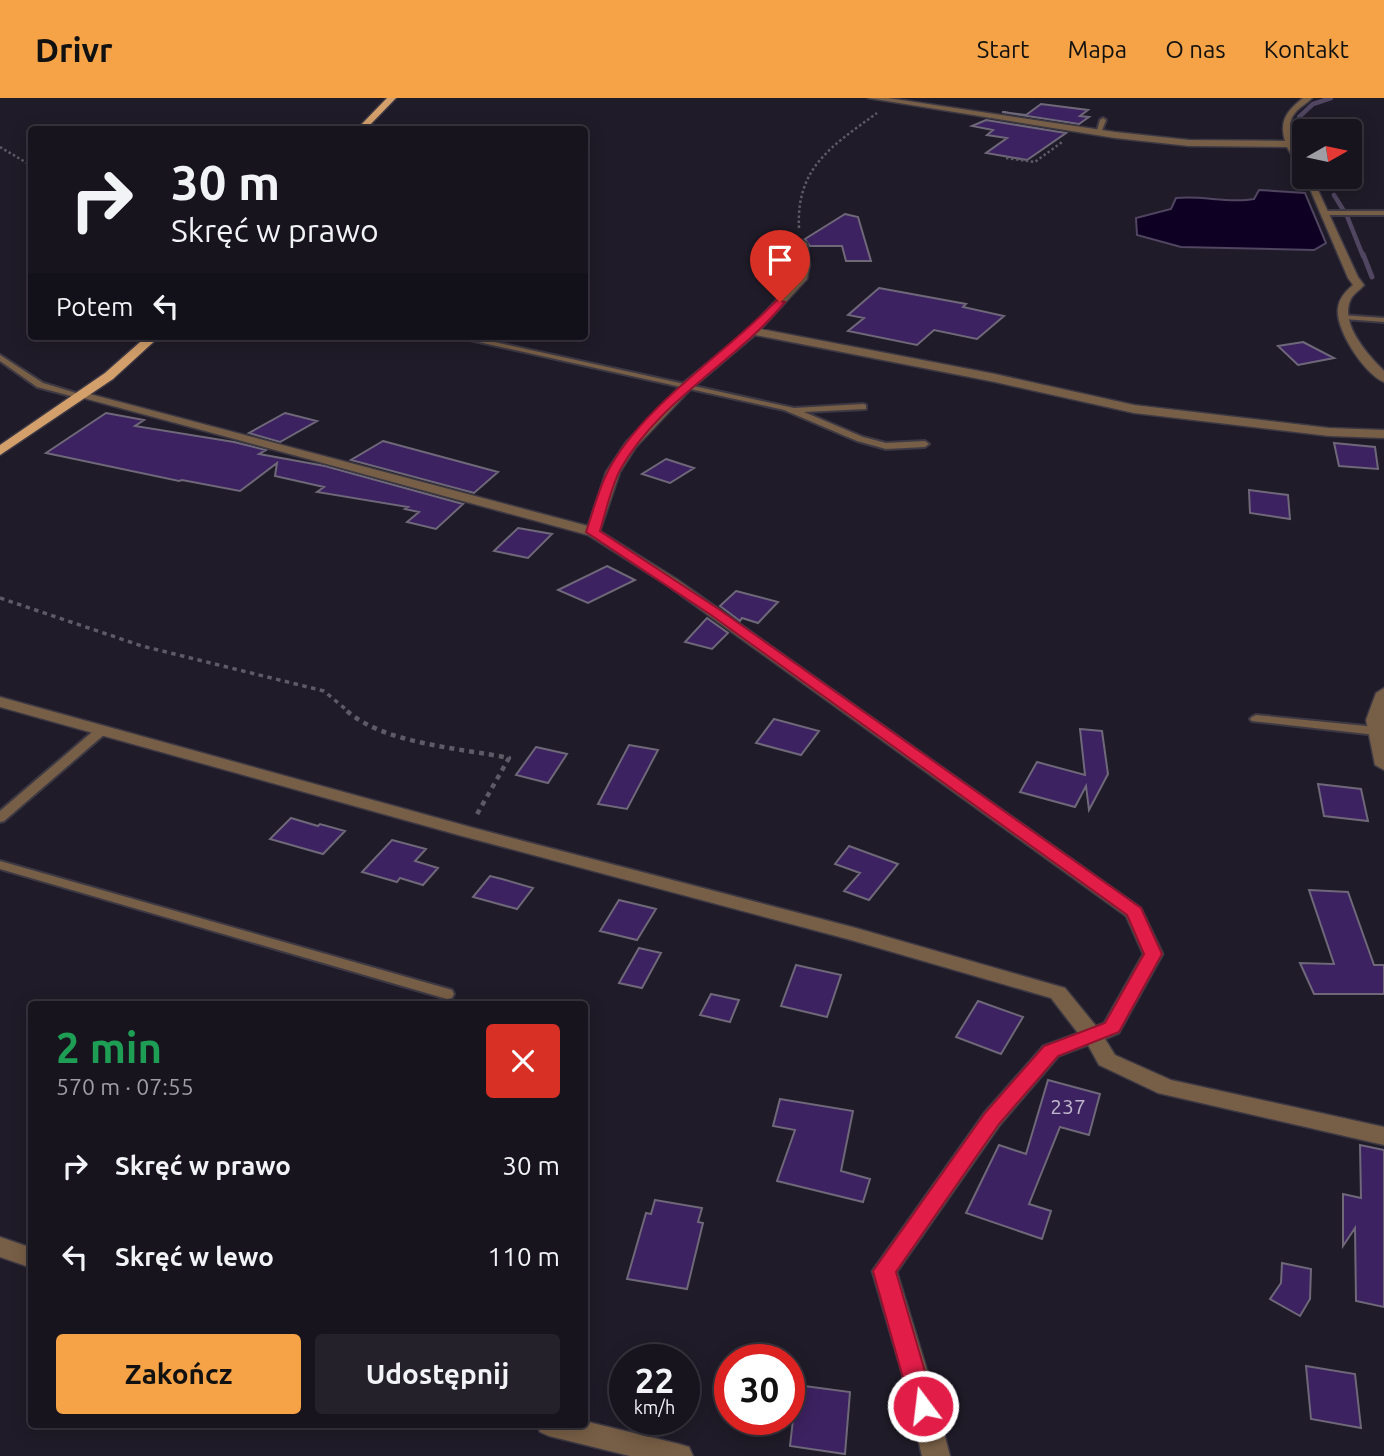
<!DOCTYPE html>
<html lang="pl">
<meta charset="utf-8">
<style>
body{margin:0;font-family:Ubuntu,sans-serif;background:#24212b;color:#f1f3f6;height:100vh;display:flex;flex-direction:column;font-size:26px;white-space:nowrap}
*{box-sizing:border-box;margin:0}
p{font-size:23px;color:#9e9ea4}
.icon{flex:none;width:38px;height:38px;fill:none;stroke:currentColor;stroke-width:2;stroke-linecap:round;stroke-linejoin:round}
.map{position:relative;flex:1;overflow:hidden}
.sheet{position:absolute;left:28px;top:903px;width:560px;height:427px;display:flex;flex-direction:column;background:#17141e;border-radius:7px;box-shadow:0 4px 18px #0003,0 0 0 2px #36333c}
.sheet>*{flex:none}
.top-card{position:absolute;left:28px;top:28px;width:560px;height:214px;border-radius:7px;box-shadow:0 4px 18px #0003,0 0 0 2px #36333c;background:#17141e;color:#f1f3f6;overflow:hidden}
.needle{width:46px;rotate:81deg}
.buttons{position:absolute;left:1292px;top:21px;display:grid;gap:14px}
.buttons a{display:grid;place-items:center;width:70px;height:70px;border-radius:7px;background:#17141e;box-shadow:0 4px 18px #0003,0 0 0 2px #36333c;font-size:35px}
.speed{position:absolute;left:609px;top:1246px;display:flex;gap:14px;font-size:35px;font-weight:700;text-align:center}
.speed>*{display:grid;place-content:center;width:91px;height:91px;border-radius:50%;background:#17141e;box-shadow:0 4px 18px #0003,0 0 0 2px #36333c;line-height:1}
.speed small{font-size:18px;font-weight:400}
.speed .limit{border:10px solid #d22;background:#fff;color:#111}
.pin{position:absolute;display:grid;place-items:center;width:60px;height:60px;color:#fff;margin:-72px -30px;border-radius:50% 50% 50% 0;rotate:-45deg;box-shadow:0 0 7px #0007}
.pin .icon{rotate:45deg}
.me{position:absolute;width:77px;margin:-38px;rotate:345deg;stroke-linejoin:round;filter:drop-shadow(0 0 5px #0008)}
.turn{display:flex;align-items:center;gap:24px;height:147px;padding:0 28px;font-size:32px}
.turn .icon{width:91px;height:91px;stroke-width:2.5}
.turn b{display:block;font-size:49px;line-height:60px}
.then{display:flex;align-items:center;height:66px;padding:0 28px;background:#0003;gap:14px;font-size:26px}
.round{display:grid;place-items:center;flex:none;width:74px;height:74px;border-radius:7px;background:#24212b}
.overview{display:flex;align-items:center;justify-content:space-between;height:119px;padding:0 28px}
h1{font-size:42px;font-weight:700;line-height:52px;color:#1e9e55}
.cta{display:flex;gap:14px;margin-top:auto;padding:14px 28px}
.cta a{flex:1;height:80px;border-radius:7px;background:#f5a346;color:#111;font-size:28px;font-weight:700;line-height:80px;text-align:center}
.cta a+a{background:#24212b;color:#f1f3f6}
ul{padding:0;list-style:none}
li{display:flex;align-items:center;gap:21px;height:91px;padding:0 28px}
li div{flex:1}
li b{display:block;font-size:26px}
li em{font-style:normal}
header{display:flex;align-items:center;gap:42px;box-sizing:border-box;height:98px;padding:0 35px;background:#f5a346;color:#111}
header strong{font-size:33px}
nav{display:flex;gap:38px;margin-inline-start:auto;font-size:24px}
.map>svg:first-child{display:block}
.water{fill:#0e0023;stroke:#514661;stroke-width:2}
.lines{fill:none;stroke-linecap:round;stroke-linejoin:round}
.stream-far1{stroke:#514661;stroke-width:4.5}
.stream{stroke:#514661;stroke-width:5}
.building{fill:#3d2261;stroke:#6e6879;stroke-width:2}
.lane-casing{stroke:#3c3844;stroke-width:4}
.street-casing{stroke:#3c3844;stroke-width:3}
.primary-casing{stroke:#3c3844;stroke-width:3}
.path-far2{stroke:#5e5a66;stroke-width:2.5;stroke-dasharray:2.5 2.5;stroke-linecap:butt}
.path-far1{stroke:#5e5a66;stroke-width:3.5;stroke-dasharray:4.5 4.5;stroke-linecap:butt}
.path{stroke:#5e5a66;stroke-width:4.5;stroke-dasharray:5 5;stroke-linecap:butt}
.lane{fill:#775e46;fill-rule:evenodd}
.street{fill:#775e46;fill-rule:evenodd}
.primary{fill:#d39f6b;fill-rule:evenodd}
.route{fill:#e11d48;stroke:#92132f;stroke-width:2}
.labels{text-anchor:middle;stroke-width:5;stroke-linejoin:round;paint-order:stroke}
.near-number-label{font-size:21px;fill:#c1b8ce}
</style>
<header>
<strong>Drivr</strong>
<nav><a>Start</a><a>Mapa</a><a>O nas</a><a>Kontakt</a></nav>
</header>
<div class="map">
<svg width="1384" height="1358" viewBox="0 0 1384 1358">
<rect width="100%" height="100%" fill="#1f1b28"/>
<!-- water -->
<path class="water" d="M1259 92 1305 95 1326 145 1314 152 1181 149 1137 137 1136 120 1171 111 1176 100C1203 97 1228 106 1254 101Z"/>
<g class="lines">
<!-- stream-far1 -->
<path class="stream-far1" d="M1304 42 1299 19 1313 6 1331 0
M1325 79 1330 88
M1334 97 1347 118 1363 158"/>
<!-- stream -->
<path class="stream" d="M1363 156 1372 179"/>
</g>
<!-- building -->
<path class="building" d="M1041 6 1088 12 1080 18 1089 19 1079 26 1002 14 1026 17Z
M986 22 1066 35 1027 62 986 55 1007 40 987 37 993 32 972 28Z
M845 116 858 119 871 163H846L842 148H810L805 141Z
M879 190 966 206 963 209 1004 218 977 241 934 232 917 247 848 233 864 220 848 217Z
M1303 244 1334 260 1298 267 1278 248Z
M106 315 144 322 135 328 234 344 266 352 259 356 325 368 463 406 436 431 407 424 419 414 405 411 408 409 317 394 324 389 275 378 277 365 240 393 182 382 179 383 46 355Z
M285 315 317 323 280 344 249 335Z
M383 343 461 364 498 374 474 395 351 362Z
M1334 345 1375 349 1378 371 1339 368Z
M666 361 694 370 670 385 642 376Z
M1249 392 1288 397 1290 421 1250 415Z
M518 430 552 436 528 460 494 453Z
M607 468 635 482 588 505 558 492Z
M736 493 778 504 758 525 742 520 740 523 720 508Z
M707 520 728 535 712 551 685 544Z
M774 621 819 633 801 657 756 645Z
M1080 631 1102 633 1108 676 1089 712 1086 688 1075 709 1020 694 1037 664 1085 677Z
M629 647 658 652 627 711 598 706Z
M536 649 567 656 548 685 516 677Z
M1318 686 1361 691 1368 723 1324 718Z
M291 720 318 728 320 726 345 733 323 756 270 741Z
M392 742 426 751 415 763 438 770 423 787 400 780 397 784 362 774Z
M849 748 898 766 869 802 844 793 860 775 835 766Z
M490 778 502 781 533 790 517 811 473 799Z
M1309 792 1348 794 1374 867H1384V896H1314L1300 865 1334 866Z
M619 802 656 811 637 842 600 833Z
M639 850 661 855 642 890 619 885Z
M796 867 841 877 827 919 781 908Z
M711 896 739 902 730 924 700 917Z
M978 903 1023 919 1001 956 956 939Z
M1048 982 1100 996 1089 1037 1060 1029 1029 1106 1051 1113 1042 1141 966 1115 999 1047 1026 1056Z
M780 1001 853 1013 841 1073 870 1081 863 1104 777 1083 795 1032 773 1028Z
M1360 1047 1384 1052V1209L1356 1203 1355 1130 1343 1148V1096L1361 1100Z
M655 1102 702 1110 698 1124 703 1125 687 1191 627 1181 646 1115 651 1116Z
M1282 1165 1311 1171 1310 1201 1300 1218 1270 1201 1281 1185Z
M1306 1268 1355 1276 1361 1330 1311 1321Z
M797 1287 850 1294 845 1356 790 1348Z"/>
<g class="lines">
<defs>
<path id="lane" d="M1103 20 1106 22 1101 35 1096 36 1100 22Z
M1384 113V117H1326L1323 115 1326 113Z
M1341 217 1384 220V224L1344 221 1340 219Z
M452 238H467L794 310 863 306 866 307V311L804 314 863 339 886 345 925 343 929 346 925 349 886 351 857 343 784 312Z
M0 257 43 285 86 298 82 301 37 289 0 263Z
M1256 617 1376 629 1382 633 1376 637 1252 623 1250 621 1252 619Z
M102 628 108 632 106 635 4 723 0 724V713L98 629Z
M0 763 452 892 454 896 452 900 447 901 0 771Z"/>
<path id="street" d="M868 0H888L1115 34 1189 42 1285 43C1279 22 1287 13 1303 0H1312C1307 6 1299 9 1295 15 1280 32 1304 57 1304 75L1300 72 1287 49 1189 48 1115 40Z
M1304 77 1312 79 1358 179 1364 187C1361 191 1355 195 1352 199 1337 224 1368 257 1384 273V284C1364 276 1335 231 1338 210 1339 200 1346 193 1353 187L1348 180Z
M802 142 807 145 810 167 807 181 761 231 995 276 1134 307 1329 330 1384 332V340L1329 338 1134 315 995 284 755 237 690 292 636 349 620 374 600 433 678 482 1141 810 1163 856 1119 935 1105 941 1115 957 1171 982 1384 1029V1047L1158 995 1099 967 1088 947 1059 958 1000 1027 897 1174 930 1282 950 1358H922L904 1282 872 1173 984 1015 1043 948 1078 935 1051 900 851 842 462 738 0 609V599L474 730 856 830 1065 890 1096 928 1104 925 1143 856 1126 818 668 488 588 437 76 298 86 295 588 428 606 374 626 344 682 286 749 231 797 180 800 167 797 145Z
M1384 590V672L1375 667 1366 622 1376 595Z
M0 1139 32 1150V1170L0 1159Z
M584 1323 679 1346 689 1349 693 1358H630L549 1338 540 1334 536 1326H584Z"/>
<path id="primary" d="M387 0H396L365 32H356Z
M147 238H160L113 281 0 357V347L105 275Z"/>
</defs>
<!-- lane casing -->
<use href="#lane" class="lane-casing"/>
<!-- street casing -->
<use href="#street" class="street-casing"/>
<!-- primary casing -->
<use href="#primary" class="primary-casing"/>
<!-- path-far2 -->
<path class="path-far2" d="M0 49 32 68
M1006 60 1035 64 1062 44
M799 130C796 69 832 48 877 15"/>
<!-- path-far1 -->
<path class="path-far1" d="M0 500 142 548 324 593 349 614"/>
<!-- path -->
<path class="path" d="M347 613C385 646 460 650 509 660L476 718"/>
<!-- lane -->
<use href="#lane" class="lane"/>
<!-- street -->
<use href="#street" class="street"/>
<!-- primary -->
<use href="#primary" class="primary"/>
</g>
<!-- route -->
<path class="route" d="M777 202 785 204C736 264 659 302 620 372 611 390 606 413 600 433L720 512 1141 810 1162 856 1119 934 1058 958 999 1026 896 1174 935 1308 932 1315 923 1318 915 1315 911 1308 873 1173 985 1015 1044 948 1105 925 1144 856 1127 817 711 517 586 434C593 414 598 392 608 373 642 308 726 255 777 202Z"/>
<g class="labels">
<!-- near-number labels -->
<g class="near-number-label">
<text x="1068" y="1016">237</text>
</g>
</g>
</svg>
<div class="buttons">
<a><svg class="needle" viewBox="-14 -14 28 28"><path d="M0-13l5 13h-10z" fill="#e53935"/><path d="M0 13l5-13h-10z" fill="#9e9ea4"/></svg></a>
</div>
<div class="speed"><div>22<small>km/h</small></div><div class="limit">30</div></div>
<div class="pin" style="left:780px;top:204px;background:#d93025"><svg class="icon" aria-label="arrive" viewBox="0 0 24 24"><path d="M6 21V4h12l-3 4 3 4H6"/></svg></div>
<svg class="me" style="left:923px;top:1308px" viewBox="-20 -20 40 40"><circle r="17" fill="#e11d48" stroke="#fff" stroke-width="3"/><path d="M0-11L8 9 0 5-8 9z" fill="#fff"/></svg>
<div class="top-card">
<div class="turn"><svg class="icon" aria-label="right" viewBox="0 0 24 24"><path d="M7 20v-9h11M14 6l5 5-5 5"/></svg><div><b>30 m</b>Skręć w prawo</div></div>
<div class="then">Potem<svg class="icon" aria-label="left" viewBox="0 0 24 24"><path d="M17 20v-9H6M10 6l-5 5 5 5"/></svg></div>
</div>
<section class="sheet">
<div class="overview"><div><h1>2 min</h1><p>570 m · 07:55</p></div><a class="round" style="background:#d93025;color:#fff"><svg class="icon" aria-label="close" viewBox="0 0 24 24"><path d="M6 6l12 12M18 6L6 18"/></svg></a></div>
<ul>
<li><svg class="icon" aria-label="right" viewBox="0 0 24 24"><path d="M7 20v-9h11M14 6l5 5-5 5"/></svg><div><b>Skręć w prawo</b></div><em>30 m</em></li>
<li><svg class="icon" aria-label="left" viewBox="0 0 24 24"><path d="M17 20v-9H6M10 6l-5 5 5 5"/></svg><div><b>Skręć w lewo</b></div><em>110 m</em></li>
</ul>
<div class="cta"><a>Zakończ</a><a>Udostępnij</a></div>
</section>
</div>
